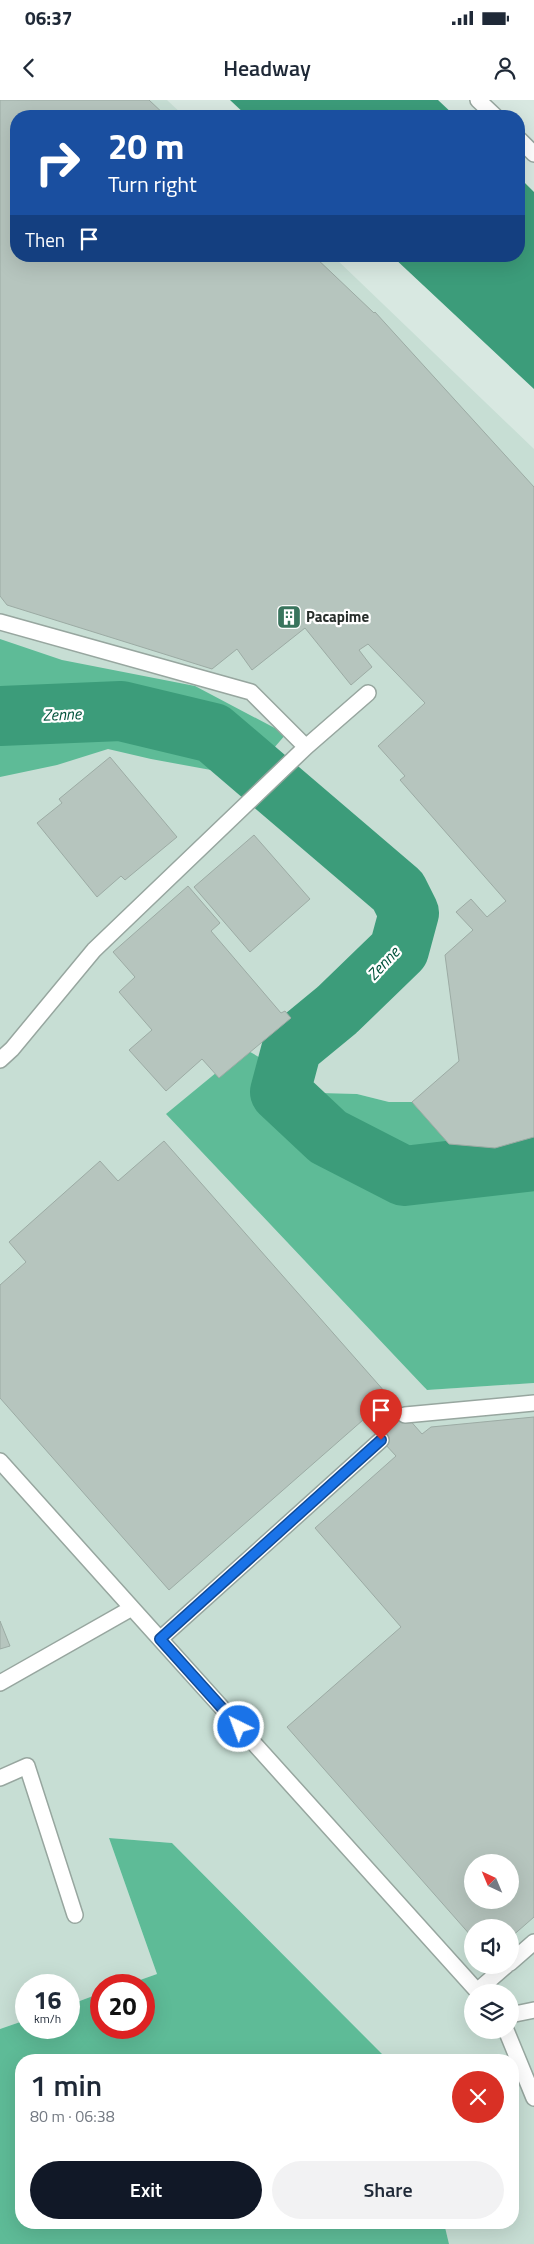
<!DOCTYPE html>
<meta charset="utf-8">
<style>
body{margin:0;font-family:"Titillium Web",sans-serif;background:#f2f2f3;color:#1f2937;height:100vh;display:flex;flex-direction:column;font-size:19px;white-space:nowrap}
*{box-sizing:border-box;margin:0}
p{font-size:16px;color:#747a83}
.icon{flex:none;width:28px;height:28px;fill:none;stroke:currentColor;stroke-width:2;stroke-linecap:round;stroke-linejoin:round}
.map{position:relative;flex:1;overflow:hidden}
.drawer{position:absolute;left:15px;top:1954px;width:504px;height:175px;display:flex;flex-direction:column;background:#fff;border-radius:20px;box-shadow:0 5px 20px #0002}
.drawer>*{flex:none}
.hud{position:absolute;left:10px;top:10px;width:515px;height:152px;border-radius:20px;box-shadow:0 5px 20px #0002;background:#1a4fa0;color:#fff;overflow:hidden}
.needle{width:32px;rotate:316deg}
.controls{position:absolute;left:464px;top:1754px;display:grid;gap:10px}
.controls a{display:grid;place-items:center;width:55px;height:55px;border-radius:50%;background:#fff;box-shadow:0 5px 20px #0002;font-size:25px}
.speed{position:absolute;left:15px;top:1874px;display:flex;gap:10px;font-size:25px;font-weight:700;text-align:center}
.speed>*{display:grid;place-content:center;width:65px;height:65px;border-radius:50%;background:#fff;box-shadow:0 5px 20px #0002;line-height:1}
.speed small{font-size:12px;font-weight:400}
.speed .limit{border:8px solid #d22;background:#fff;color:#111}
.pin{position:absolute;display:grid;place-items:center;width:42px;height:42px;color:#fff;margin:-51px -21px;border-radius:50% 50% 50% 0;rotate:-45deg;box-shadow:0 0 5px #0007}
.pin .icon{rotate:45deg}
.me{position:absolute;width:55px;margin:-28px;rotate:318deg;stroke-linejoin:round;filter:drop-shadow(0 0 4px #0008)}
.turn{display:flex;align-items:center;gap:18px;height:105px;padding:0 15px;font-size:22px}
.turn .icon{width:65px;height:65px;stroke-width:2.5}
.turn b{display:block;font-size:35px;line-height:42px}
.then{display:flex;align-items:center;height:48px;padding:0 15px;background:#0003;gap:10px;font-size:19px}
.round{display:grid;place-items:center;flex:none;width:52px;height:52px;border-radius:26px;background:#f2f2f3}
.overview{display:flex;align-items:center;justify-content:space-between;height:85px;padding:0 15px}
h1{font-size:30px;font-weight:600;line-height:38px}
.action{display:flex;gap:10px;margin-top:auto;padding:10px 15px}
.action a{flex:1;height:58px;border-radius:30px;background:#111827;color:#fff;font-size:20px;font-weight:600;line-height:58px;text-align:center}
.action a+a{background:#f2f2f3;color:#1f2937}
.status{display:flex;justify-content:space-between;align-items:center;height:35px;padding:0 25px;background:#fff;direction:ltr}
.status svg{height:14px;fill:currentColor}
header{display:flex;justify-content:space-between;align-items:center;height:65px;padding:0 15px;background:#fff;font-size:22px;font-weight:600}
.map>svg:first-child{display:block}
.built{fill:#c7ded4;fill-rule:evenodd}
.forest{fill:#5ebb97}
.water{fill:#3c9c7a}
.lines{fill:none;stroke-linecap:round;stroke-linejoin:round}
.river{stroke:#3c9c7a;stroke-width:60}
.building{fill:#b6c5be;stroke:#9caba4;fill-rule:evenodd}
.lane-casing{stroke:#97a69f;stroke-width:18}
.lane{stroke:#fff;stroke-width:15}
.route-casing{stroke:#114b97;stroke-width:12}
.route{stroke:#1a73e8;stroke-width:9}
.labels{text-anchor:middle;stroke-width:4.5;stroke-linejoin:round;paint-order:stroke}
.poi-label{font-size:15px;font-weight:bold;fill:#272d2a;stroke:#fff;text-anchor:start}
.water-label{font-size:16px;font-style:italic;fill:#01523b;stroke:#fff}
</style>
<div class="status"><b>06:37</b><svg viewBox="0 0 49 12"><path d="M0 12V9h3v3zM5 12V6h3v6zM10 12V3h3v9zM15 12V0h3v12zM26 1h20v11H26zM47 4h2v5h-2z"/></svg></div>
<header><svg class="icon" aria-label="back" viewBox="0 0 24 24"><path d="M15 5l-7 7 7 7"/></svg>Headway<svg class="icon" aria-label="person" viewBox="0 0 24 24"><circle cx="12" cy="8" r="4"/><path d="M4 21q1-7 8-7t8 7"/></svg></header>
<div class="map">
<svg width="534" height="2144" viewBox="0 0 534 2144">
<rect width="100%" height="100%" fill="#d8e8e1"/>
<!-- built -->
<path class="built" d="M0 0H167L184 16H16V156H333L534 349V1037L495 1048 449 1044 412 1002H389L357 994 321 993 245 949 426 1290 534 1283V2144H449L444 2123 512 2122V1960H388L172 1743 109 1738 157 1874 126 1885H101V1893L69 1905V1885H26V1920L0 1929ZM472 1762H510V1800H472ZM472 1828H510V1865H472ZM472 1892H510V1930H472Z"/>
<!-- forest -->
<path class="forest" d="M0 539 62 560 195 586 286 634 249 677 151 659 108 649 57 665 0 677Z
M245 949 321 993 357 994 389 1002H412L450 1044 495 1048 534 1037V1283L427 1290 166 1014Z
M109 1738 172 1743 388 1960H21V2122L444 2123 449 2144H0V1929L26 1920V1928H69V1905L101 1893V1928H144V1885H126L157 1874Z"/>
<!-- water -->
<path class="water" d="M230 0H438L455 16H247Z
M519 77 534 92V289L392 156H519Z"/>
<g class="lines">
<!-- river -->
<path class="river" d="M0 616 121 611 213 633 398 791 409 813 399 850 337 910 292 947 280 992 328 1037 404 1076 534 1061"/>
</g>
<!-- building -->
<path class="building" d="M0 0H149L166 16H16V156H314L374 213 375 212 534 387V1037L495 1048 449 1044 412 1002 459 961 445 855 473 830 456 812 471 799 487 817 506 801 400 680 405 676 378 646 425 603 368 544 359 550 372 567 351 585 305 528 252 570 237 549 212 569 7 505 0 496Z
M110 657 177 737 125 780 121 776 97 797 37 723 62 703 59 699Z
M254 735 310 799 250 852 194 787Z
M188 786 220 823 211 831 281 913 285 911 291 918 219 978 202 959 166 991 129 950 152 930 119 892 135 877 113 852Z
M164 1041 422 1334 431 1327 534 1317V1817L510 1838V1828H472V1837L287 1627 401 1527 315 1428 396 1356 363 1320 169 1490 0 1298V1185L26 1162 9 1142 100 1061 118 1081ZM472 1762H510V1800H472Z
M0 1521 10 1546 0 1549Z"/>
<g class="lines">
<defs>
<path id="lane" d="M478 0 495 16
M519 39 534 54
M0 522 251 592 306 647
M0 960 12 949 94 850 306 647 368 593
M405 1315 534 1303
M0 1361 132 1508 0 1583
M132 1508 478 1892
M160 1539 381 1340
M0 1678 27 1666 75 1815
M510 1863 534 1842
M477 1891 507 1865
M510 1915 534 1910
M506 1930 534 1998"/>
</defs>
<!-- lane casing -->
<use href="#lane" class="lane-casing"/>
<!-- lane -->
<use href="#lane" class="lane"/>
</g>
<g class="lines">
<defs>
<path id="route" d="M239 1627 160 1539 381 1340"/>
</defs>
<!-- route casing -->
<use href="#route" class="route-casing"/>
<!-- route -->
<use href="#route" class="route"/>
</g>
<!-- icons -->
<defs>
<symbol id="building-square" viewBox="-11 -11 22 22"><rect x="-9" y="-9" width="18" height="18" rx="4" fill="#39745d" stroke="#fff"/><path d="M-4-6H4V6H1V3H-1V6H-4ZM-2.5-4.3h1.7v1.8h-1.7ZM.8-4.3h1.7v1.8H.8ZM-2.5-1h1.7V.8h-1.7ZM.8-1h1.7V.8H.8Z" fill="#fff"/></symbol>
</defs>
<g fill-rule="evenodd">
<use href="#building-square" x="275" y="503" width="28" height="28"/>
</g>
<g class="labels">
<!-- poi labels -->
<g class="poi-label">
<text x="306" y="522">Pacapime</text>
</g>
<!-- water labels -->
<g class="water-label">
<text transform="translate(62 614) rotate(-2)" y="6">Zenne</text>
<text transform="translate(383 863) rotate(-47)" y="6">Zenne</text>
</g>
</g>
</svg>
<div class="controls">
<a><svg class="needle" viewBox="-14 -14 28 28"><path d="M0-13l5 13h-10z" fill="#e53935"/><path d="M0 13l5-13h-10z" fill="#747a83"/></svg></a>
<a><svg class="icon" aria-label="sound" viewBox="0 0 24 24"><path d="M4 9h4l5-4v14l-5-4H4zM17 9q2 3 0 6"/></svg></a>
<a><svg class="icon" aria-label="layers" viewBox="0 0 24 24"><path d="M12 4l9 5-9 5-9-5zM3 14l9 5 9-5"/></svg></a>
</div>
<div class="speed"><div>16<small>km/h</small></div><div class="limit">20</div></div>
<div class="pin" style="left:381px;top:1340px;background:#d93025"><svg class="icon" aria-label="arrive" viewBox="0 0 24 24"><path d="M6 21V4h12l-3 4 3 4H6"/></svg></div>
<svg class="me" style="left:239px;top:1627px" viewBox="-20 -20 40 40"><circle r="17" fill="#1a73e8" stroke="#fff" stroke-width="3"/><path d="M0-11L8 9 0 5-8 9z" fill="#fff"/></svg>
<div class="hud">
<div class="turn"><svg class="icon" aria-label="right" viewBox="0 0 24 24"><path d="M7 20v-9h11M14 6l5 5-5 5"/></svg><div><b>20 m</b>Turn right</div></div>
<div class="then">Then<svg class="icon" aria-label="arrive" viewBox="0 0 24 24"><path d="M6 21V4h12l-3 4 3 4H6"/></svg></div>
</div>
<section class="drawer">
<div class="overview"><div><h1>1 min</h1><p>80 m · 06:38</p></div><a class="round" style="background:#d93025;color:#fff"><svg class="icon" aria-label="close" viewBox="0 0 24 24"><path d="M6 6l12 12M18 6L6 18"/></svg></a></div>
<div class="action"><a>Exit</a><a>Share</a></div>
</section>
</div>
